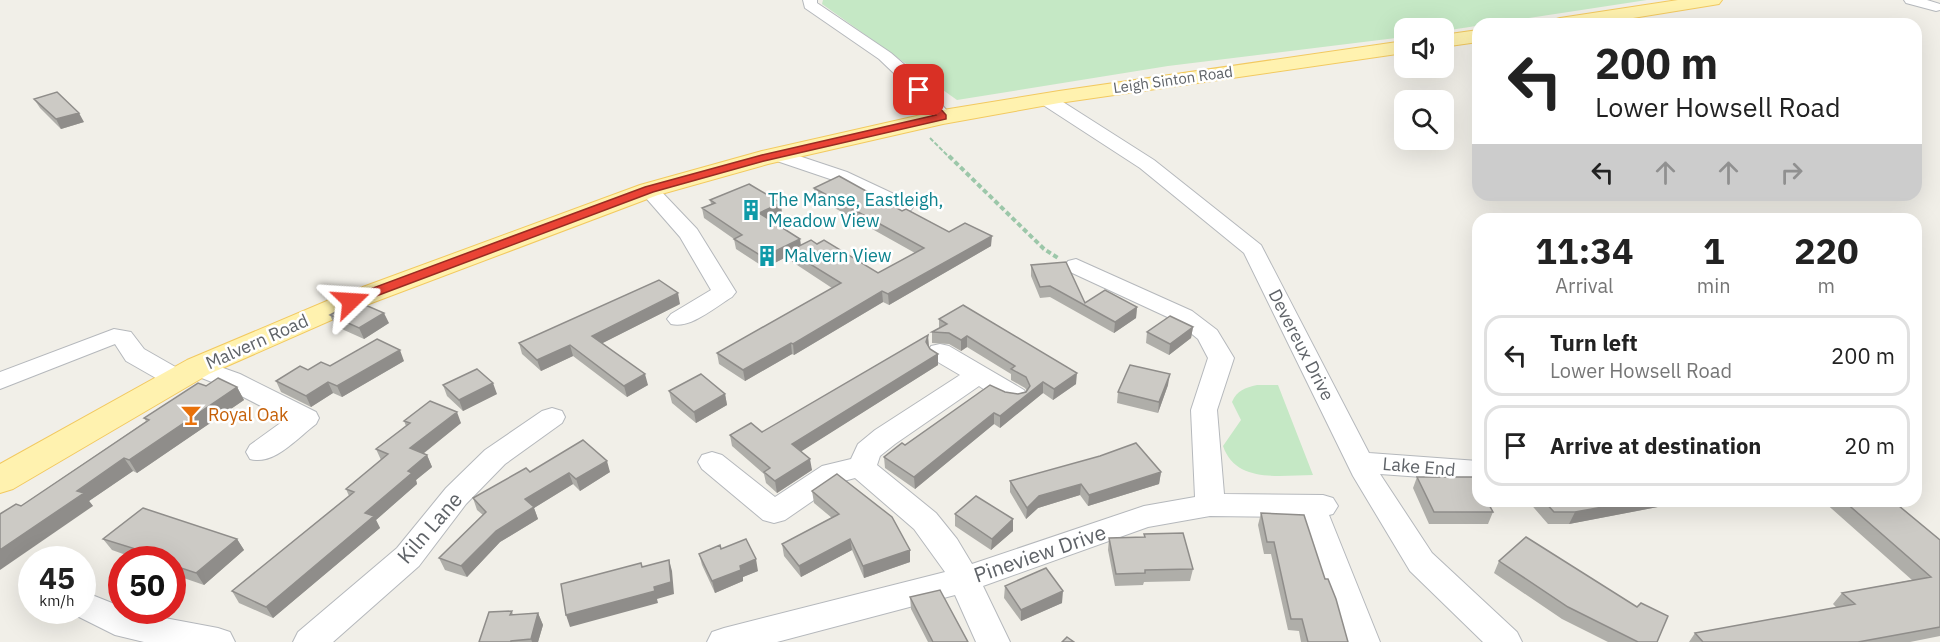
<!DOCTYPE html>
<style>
body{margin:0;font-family:"IBM Plex Sans",sans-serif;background:#f6f6f6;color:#222;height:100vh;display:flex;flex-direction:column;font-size:22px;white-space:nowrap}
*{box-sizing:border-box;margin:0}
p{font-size:20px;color:#767676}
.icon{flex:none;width:33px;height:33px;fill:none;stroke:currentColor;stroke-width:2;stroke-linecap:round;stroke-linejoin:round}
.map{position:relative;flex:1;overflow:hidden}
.panel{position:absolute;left:1472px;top:213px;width:450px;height:294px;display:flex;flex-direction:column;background:#fff;border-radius:18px;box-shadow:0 6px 24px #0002}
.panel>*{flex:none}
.hud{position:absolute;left:1472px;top:18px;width:450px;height:183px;border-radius:18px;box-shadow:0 6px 24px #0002;background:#fff;color:#222;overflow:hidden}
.tools{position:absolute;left:1394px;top:18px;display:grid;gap:12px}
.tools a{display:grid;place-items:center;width:60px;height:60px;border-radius:12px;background:#fff;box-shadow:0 6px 24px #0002;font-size:30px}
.speed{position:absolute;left:18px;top:546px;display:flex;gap:12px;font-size:30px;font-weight:700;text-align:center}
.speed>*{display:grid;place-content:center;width:78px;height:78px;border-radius:50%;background:#fff;box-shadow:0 6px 24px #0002;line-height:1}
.speed small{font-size:15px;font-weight:400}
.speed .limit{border:9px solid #d22;background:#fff;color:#111}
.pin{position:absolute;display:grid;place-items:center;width:51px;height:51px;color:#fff;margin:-26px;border-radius:12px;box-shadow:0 3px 9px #0006}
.me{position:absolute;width:66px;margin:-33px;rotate:70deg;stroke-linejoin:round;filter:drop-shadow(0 0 4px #0008)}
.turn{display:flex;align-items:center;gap:21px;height:126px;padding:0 24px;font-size:27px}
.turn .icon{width:78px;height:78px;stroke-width:2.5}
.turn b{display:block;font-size:42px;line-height:51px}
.lanes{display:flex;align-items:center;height:57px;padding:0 24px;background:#0003;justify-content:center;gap:30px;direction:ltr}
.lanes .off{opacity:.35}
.eta{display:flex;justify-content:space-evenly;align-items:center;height:102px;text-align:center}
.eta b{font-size:36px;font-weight:700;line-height:42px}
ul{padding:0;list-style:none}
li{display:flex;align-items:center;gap:18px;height:81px;margin:0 12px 9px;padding:0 12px;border:3px solid #e0e0e0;border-radius:18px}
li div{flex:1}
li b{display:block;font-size:22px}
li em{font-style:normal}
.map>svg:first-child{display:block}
.green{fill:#c5e8c5}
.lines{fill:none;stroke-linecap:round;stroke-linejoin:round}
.minor-casing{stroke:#b5b8bc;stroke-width:2}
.major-casing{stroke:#f2c960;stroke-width:2}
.path-far1{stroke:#9cc7a9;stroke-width:2;stroke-dasharray:4.5 2;stroke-linecap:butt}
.path{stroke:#9cc7a9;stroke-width:4;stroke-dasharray:5 3;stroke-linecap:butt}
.minor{fill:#fff;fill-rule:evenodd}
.major{fill:#fff2af;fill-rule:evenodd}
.wall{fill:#afaea9}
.shaded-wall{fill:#8f8d8a}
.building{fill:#cccac5;stroke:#8f8d8a;stroke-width:1.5}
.route{fill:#ea4335;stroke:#982c22;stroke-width:1.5}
.labels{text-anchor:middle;stroke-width:5;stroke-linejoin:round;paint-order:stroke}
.far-street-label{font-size:15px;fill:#5f6368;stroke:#fff}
.culture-label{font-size:18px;fill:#0d838f;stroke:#fff;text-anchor:start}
.street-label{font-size:18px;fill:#5f6368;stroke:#fff}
.food-label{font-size:18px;fill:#c56008;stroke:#fff;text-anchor:start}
.near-street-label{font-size:21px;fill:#5f6368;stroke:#fff}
</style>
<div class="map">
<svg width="1940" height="642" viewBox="0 0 1940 642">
<rect width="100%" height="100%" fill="#f1efe8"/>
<!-- green -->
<path class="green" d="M823 0H1647L1443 31V28H1404V37L1168 66 957 100 822 4Z
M1257 385H1278L1313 475C1281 475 1236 484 1223 446L1241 420 1232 402C1237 390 1245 388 1257 385Z"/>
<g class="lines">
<defs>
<path id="minor" d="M803 0H817V3L891 53 913 72 949 113 952 117 949 121H937L901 80 879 59 805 8Z
M1904 0H1927L1940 4V10L1936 11 1906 3Z
M1046 94 1052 95 1154 160 1261 245 1369 453 1478 461V481L1380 474 1432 553 1517 632 1522 642H1483L1410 571 1353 476 1244 253 1140 168 1040 103 1037 99 1040 95Z
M778 149 847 172 911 202 914 206 911 210 904 212 897 210 833 180 771 159 768 155 771 151Z
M649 184 656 186 697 229 736 292 732 297C715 307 691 329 671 324L667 319 671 314 711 290 680 237 639 190 642 186Z
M1076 259 1192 311 1217 330 1234 358 1217 410 1224 494 1323 495 1333 498 1338 506 1333 514 1329 515 1380 642H1346L1300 517 1210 516 1148 527 983 586 1010 642H976L955 595 777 642H707L712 632 724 628 945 572 914 529 855 478 840 482 785 520 774 523 763 520 702 469 698 462 702 455 712 452 722 455 775 497 822 466 851 459 858 444 875 430 960 375 931 358 928 352 931 346 940 344 949 346 1024 390 1028 396 1024 402C1007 407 993 395 979 386L895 444 880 456 877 465 936 513 957 539 972 564 1144 506 1195 497 1191 410 1208 358 1198 339 1176 321 1068 271 1065 266 1068 261Z
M114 329 131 332 144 349 186 373 190 379 186 385 177 387 168 385 126 361 115 344 0 389V372Z
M198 359 240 374 316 412 319 418 316 424C297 438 274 466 250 459L246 452 250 445 286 419 222 386 189 373 185 367 189 361Z
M552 408 562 411 565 417 562 423 505 464 466 504 419 566 333 642H293L298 632 397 548 446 488 485 450 542 411Z
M82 591 122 607V610L218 628 230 632 235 642H144L115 635 71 613 69 610H82Z"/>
<path id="major" d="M1678 0H1722L1719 4 1713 5 1596 24H1551L1553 20 1560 18Z
M1478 30V42L1443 47V35Z
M1404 41V53L1059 103 943 124 768 164 658 195 361 307 209 374 13 489 0 493V464L187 360 341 295 640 185 762 151 943 110 1059 91Z"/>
</defs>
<!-- minor casing -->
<use href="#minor" class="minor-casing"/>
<!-- major casing -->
<use href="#major" class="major-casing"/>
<!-- path-far1 -->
<path class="path-far1" d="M930 138 950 158"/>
<!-- path -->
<path class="path" d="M949 156 1044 249 1058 258"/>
<!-- minor -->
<use href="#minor" class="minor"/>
<!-- major -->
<use href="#major" class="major"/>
</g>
<!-- wall -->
<path class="wall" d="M34 99 84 122 61 129 40 108Z
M814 188 902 211 949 232 991 246 889 305 883 302 794 355 792 354 745 381 719 364 717 353 832 288 791 261 790 255 765 268 736 249 734 239 704 218 702 208 711 204 710 200 782 213 769 219 800 239 801 245 817 244 878 273 915 253 815 197Z
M1031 265 1085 303 1137 307 1136 318 1114 333 1050 297 1040 298 1031 276Z
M680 304 602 343 648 385 627 397 573 356 541 371 522 354 519 343Z
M330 315 389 323 364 339 335 326Z
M939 319 1076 384 1053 400 1043 393 1000 428 994 424 915 489 885 468 884 457 1005 392 1018 394 1027 391 1025 388 1011 380V374L967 347 961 351 949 344 932 343V332L939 328Z
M1193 327 1191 338 1169 355 1146 343 1147 332Z
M929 346 930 349 938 354V365L801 451 812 470 777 493 766 483 764 474 732 446 730 435 762 432Z
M404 361 342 397 333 393 311 407 281 392 276 381 308 370 330 366Z
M443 385 497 394 463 411 447 396Z
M1168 385 1158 413 1117 403 1118 392Z
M206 386 237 387 244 400 137 473 133 471 89 501 93 506H21L146 421 144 418Z
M669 391 725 394 727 405 696 423 672 403Z
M404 421 461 423 423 454 427 455 432 467 416 480 417 484 376 520 380 528 273 618 239 603 232 591 349 496 346 489 381 460 376 449 406 426Z
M530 472H610L580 491 573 484 534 508 538 519 500 542 467 577 445 570 439 558 483 515 477 510 473 498Z
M1161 472 1159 484 1088 506 1080 495 1038 508 1026 519 1010 492V481Z
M1417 477 1493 512 1488 524H1429L1413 488Z
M812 491 910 550V562L864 578 852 550 801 577 784 556 782 544 832 518 814 503Z
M1528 501H1689L1569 524H1548Z
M1823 501H1893L1940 540V636L1910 642H1689L1695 633 1837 608 1833 604 1842 593 1912 580Z
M1261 513 1325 579 1348 642H1301L1299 631 1288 630 1271 554H1264L1258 525Z
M955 514 1013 519V531L991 550 955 526Z
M1144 534 1193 569 1190 581 1144 582 1143 585 1115 586 1108 550 1109 538 1144 537Z
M103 539H237L244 550 204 585 172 574V560H140L112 550Z
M721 549 758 571 743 577V581L715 593 702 565 699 554Z
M1499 561 1657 642H1608L1562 619 1494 573Z
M1005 586 1062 603 1021 621 1004 598Z
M910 597 968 642H928L911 609Z
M512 611 513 615 538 613 543 625 538 642H479Z"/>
<!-- shaded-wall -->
<path class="shaded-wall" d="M79 113 84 122 61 129 56 119Z
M781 203 782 213 760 223 759 213Z
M992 236 991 246 889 305 888 294Z
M800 239 801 250 789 251 790 255 765 268 763 257Z
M882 291 883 302 794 355 793 344Z
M678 293 680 304 595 347 592 336Z
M1137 307 1136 318 1114 333 1115 322Z
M384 313 389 323 364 339 359 328Z
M1193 327 1191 338 1169 355 1170 344Z
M928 335 929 346 926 353V342Z
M967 336V347L961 351V340Z
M791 343 792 354 745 381 743 370Z
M570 345 573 356 541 371 537 360Z
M400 350 404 361 342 397 337 386Z
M938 354V365L794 456 792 444Z
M1077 373 1076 384 1053 400 1054 389Z
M645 374 648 385 627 397 624 386Z
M1170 374 1168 385 1158 413 1159 402Z
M328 382 333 393 311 407 306 396Z
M1043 382V393L1000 428V416Z
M493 383 497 394 463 411 459 400Z
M237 387 244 400 137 473 129 460Z
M725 394 727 405 696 423 694 412Z
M457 412 461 423 415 460 410 448Z
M994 413V424L915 489 914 477Z
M427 455 432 467 416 480 417 484 376 520 380 528 273 618 266 607 365 513 408 471Z
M124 458 133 471 89 501 93 506 0 570V550L77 491Z
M810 459 812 470 777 493 775 481Z
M607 461 610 472 580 491 576 479Z
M1161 472 1159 484 1088 506 1089 495Z
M569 473 573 484 534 508 538 519 500 542 467 577 461 566 525 499Z
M1081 484 1080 495 1038 508 1026 519 1027 508 1039 496Z
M1636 501H1689L1569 524 1575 512Z
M1013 519V531L991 550 992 539Z
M237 539 244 550 204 585 196 573Z
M850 539 852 550 801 577 799 566Z
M910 550V562L864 578 863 566Z
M756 559 758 571 743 577V581L715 593 712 581 740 566Z
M669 560 672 571 674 594 657 599 658 603 570 627 566 615 654 587Z
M1063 591 1062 603 1021 621V610Z
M538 613 543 625 538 642H532L531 639Z"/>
<!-- building -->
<path class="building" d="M57 92 79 113 56 119 34 99Z
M839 176 902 211 906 209 949 232 965 223 992 236 888 294 882 291 793 344 791 343 743 370 717 353 841 283 789 251 811 240 817 244 824 240 878 273 924 248 814 188Z
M749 184 781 203 759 213 800 239 763 257 734 239 742 235 702 208 715 203 710 200Z
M1066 262 1085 303 1105 290 1137 307 1115 322 1050 286 1040 287 1031 265Z
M659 280 678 293 592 336 645 374 624 386 570 345 537 360 519 343Z
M356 301 384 313 359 328 330 315Z
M963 305 1077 373 1054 389 1043 382 1000 416 994 413 914 477 884 457 902 443 905 445 990 385 1005 392 1018 394 1026 392 1030 386 1026 377 1011 369 1015 366 967 336 961 340 949 333 932 332 947 324 939 319Z
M1170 316 1193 327 1170 344 1147 332Z
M928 335 926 342 930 349 938 354 792 444 810 459 775 481 764 472 770 468 730 435 751 423 762 432Z
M377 339 400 350 337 386 328 382 306 396 276 381 300 366 308 370 321 362 330 366Z
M1130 365 1170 374 1159 402 1118 392Z
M477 369 493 383 459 400 443 385Z
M701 374 725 394 694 412 669 391Z
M218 378 237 387 129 460 124 458 77 491 84 493 0 550V514L16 504 21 506 149 420 144 418 198 383 206 386Z
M430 401 457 412 410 448 427 455 408 471 412 473 365 513 374 516 266 607 232 591 354 492 346 489 388 454 376 449 410 423 404 421Z
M583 440 607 461 576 479 569 473 525 499 534 507 496 531 461 566 439 558 486 512 473 498 526 468 530 472Z
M1136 443 1161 472 1089 495 1081 484 1039 496 1027 508 1010 481 1100 456Z
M837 474 892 517 910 550 863 566 850 539 799 566 782 544 839 514 812 491Z
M1417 477H1474L1478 484V501H1487L1493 512H1434Z
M976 496 1013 519 992 539 955 514Z
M1544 501H1636L1575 512H1554Z
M1844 501H1893L1940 540V627L1858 642H1703L1695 633 1855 604 1842 593 1931 577Z
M143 508 237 539 196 573 172 565V560H157L152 558 155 555 103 539Z
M1261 513 1304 515 1325 579H1328L1336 599 1348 642H1308L1302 619H1291L1274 542H1267Z
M1183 533 1193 569 1145 570V573L1116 574 1109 538 1145 537 1144 534Z
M1526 537 1637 607 1641 603 1668 616 1657 642H1638L1568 607 1499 561Z
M746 539 756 559 740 566 741 570 712 581 699 554 720 545 721 549Z
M669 560 671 582 654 587 655 591 566 615 561 584 641 563 642 567Z
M1046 568 1063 591 1021 610 1005 586Z
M940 590 968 642H933L910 597Z
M512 611 510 615 538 613 531 639 511 641V642H479L489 612Z
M1067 637 1074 642H1062Z"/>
<!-- route -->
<path class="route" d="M919 87 922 88 946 115V119L764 161 653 192 355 304 351 305 344 301 346 298 645 187 762 155 936 115 914 90Z"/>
<!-- icons -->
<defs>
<symbol id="building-bare" viewBox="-9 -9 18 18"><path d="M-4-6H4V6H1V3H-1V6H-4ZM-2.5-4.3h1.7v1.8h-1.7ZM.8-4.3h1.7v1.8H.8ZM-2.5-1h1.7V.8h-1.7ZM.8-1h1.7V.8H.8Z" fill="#0f9aa8" stroke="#fff" stroke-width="2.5" paint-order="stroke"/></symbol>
<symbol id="bar-bare" viewBox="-9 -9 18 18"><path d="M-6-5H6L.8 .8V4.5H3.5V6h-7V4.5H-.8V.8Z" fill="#e8710a" stroke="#fff" stroke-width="2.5" paint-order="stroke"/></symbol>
</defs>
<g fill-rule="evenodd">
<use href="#building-bare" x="736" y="195" width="30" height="30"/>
<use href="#building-bare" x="752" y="241" width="30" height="30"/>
<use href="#bar-bare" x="176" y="400" width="30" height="30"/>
</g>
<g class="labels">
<!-- far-street labels -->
<g class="far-street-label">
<text transform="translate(1173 80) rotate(-8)" y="5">Leigh Sinton Road</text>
</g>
<!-- culture labels -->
<g class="culture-label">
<text x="768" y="206">The Manse, Eastleigh,<tspan x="768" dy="21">Meadow View</tspan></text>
<text x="784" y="262">Malvern View</text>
</g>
<!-- street labels -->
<g class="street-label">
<text transform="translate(257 342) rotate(-24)" y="6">Malvern Road</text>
<text transform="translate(1301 345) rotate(63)" y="6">Devereux Drive</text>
<text transform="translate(1419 467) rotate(5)" y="6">Lake End</text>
</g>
<!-- food labels -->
<g class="food-label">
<text x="208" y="421">Royal Oak</text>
</g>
<!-- near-street labels -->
<g class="near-street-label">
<text transform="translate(430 528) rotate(-49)" y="7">Kiln Lane</text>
<text transform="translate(1040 554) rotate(-19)" y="7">Pineview Drive</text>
</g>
</g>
</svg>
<div class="tools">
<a><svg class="icon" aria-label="sound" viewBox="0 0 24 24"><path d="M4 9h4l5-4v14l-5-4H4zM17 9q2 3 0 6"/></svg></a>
<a><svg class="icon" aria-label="search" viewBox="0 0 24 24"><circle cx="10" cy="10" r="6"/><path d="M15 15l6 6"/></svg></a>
</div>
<div class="speed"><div>45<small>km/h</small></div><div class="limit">50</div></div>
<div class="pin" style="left:919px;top:90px;background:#d93025"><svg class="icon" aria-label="arrive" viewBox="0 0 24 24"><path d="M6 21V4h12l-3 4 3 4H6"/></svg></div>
<svg class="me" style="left:351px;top:301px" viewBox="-20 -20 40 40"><path d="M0-17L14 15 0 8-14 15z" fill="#ea4335" stroke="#fff" stroke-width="4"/></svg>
<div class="hud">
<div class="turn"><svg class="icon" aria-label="left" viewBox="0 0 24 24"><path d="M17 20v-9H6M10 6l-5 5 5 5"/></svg><div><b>200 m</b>Lower Howsell Road</div></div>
<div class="lanes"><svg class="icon" aria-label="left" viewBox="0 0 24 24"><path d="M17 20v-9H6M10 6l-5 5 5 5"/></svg><svg class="icon off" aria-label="ahead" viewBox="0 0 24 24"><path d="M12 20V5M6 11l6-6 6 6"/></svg><svg class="icon off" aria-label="ahead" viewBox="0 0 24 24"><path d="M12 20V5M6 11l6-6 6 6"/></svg><svg class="icon off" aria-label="right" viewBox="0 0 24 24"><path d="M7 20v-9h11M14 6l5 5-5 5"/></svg></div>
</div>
<section class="panel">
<div class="eta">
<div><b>11:34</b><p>Arrival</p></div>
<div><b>1</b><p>min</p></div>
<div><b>220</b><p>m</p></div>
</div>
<ul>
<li><svg class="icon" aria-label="left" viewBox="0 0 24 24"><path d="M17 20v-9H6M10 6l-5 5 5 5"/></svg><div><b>Turn left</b><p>Lower Howsell Road</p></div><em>200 m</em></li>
<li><svg class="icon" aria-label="arrive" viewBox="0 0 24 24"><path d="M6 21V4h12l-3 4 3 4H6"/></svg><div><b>Arrive at destination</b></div><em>20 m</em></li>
</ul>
</section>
</div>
